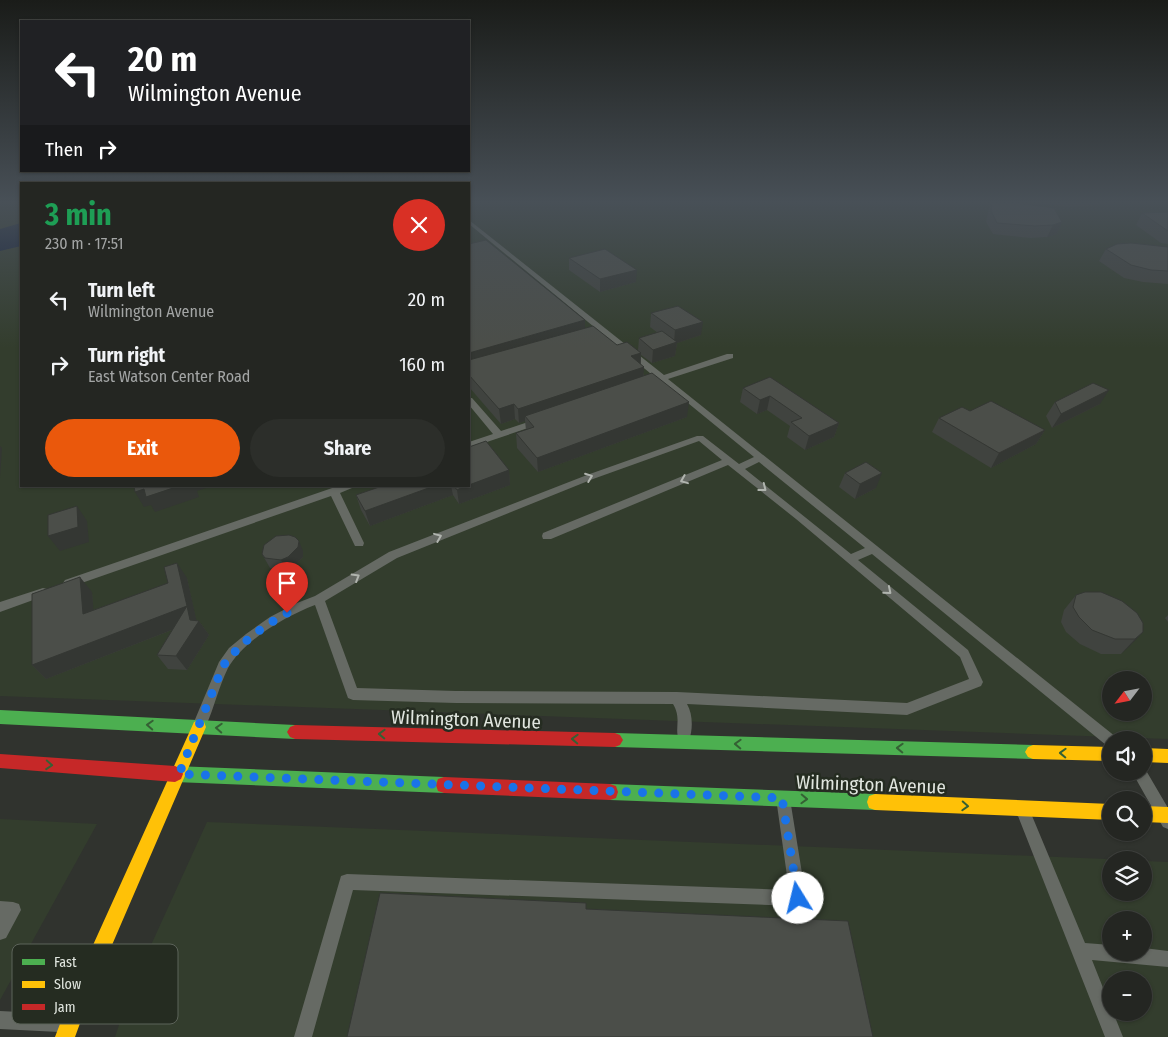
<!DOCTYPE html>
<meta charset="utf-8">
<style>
body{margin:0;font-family:"Fira Sans Condensed",sans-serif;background:#2c2e2a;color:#f1f3f6;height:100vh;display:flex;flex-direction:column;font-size:19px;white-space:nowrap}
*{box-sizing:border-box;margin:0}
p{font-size:16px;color:#a3a5a5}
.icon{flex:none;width:28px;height:28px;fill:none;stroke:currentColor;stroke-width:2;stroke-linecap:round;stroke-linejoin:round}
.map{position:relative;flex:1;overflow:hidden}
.side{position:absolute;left:20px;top:182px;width:450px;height:305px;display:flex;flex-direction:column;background:#242622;border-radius:0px;box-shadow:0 1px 4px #0004,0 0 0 1px #414340}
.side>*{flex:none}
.hud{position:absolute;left:20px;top:20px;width:450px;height:152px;border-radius:0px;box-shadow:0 1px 4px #0004,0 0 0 1px #414340;background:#202124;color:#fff;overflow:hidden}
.needle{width:32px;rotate:238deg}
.buttons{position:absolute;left:1102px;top:671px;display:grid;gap:10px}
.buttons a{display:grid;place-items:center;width:50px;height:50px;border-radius:50%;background:#242622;box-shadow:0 1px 4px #0004,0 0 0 1px #414340;font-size:25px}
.pin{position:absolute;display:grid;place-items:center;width:42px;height:42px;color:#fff;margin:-51px -21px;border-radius:50% 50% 50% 0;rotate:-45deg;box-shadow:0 0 5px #0007}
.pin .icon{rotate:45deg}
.me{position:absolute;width:55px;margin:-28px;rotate:351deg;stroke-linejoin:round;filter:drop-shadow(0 0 4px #0008)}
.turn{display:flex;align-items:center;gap:18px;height:105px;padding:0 25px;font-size:22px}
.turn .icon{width:65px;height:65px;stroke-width:2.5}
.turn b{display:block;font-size:35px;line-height:42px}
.then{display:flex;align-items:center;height:48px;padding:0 25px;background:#0003;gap:10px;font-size:19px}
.round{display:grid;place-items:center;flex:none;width:52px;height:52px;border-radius:26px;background:#2c2e2a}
.summary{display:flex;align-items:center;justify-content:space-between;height:85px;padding:0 25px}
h1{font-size:30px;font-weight:700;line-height:38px;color:#1e9e55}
.action{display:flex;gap:10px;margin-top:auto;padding:10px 25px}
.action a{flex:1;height:58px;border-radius:30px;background:#ea580c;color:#fff;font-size:20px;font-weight:700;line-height:58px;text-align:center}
.action a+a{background:#2c2e2a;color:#f1f3f6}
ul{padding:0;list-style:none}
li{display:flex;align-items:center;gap:15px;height:65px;padding:0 25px}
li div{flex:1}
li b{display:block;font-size:19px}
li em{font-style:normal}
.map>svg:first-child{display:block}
.built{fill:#333d2d;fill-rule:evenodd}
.water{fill:#0e1c3d}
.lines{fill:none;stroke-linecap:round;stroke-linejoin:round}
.lane{fill:#666a64;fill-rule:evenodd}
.fast{fill:#4caf50;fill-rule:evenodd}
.slow{fill:#ffc107;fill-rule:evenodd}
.jam{fill:#c62828;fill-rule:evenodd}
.wall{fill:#40433f}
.shaded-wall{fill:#343733}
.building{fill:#4b4e49;stroke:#343733}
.oneway{stroke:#b0b4ae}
.oneway2{stroke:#356034}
.route{stroke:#1a73e8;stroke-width:9;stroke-dasharray:0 16.2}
.labels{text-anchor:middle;stroke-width:5;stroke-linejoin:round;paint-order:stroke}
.near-street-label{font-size:19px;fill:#e1e6df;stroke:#252c21}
.key{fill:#252c21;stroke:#5d645a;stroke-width:1}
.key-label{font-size:14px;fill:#e1e6df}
</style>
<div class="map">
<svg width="1168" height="1037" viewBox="0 0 1168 1037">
<rect width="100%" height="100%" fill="#30332e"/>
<!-- built -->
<path class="built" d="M0 203H21V486H469V203H1168V739L0 696ZM1111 680H1144V712H1111Z
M0 819 97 824 0 1000Z
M207 822 1129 860H1111V892H1144V861L1168 862V1037H115L131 989ZM1111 920H1144V952H1111ZM1111 980H1144V1012H1111Z"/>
<!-- water -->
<path class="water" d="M21 223V246L0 251V229Z"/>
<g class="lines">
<!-- lane -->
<path class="lane" d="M469 220 664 375 727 354H733V358L668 379 1116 737 1117 740H1111V747L1106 745 872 554 858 560 968 650 983 682 981 686 907 715 687 704C693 714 693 730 689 740L684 742 679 740C674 728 682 719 673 704L456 703 353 700 348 698 315 605C286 616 244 640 228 668 219 686 214 708 206 726L201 728 196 726 194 722 219 662 229 648 246 634 270 617 297 603 315 596 389 552 587 475 697 436H703L739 464 754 457 661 381 654 382 653 380 656 378 469 224ZM699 441 722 460 543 533 542 536 543 539H551L728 465 796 519 960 657 969 679 907 703 677 692 456 691 357 688 325 601 397 558 593 479ZM759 462 865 548 851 554 745 469Z
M469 398H472L501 431 537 419 541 422 540 424 469 448V442L493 434 469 405Z
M338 486H354L352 488 340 493 364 543 363 546H355L331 496 73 586H65L63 583 65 580Z
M43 588 47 589 49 592 47 595 0 612V602Z
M1144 767 1168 808V829L1163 827 1132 772H1144Z
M784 798 789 800 791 805 806 898 804 904 798 906 353 890 312 1037H294L341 876 347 874 789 890 777 805 779 800Z
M1025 809 1030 811 1085 943 1111 945V952H1144V948L1168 951V967L1092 960 1111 1008V1012H1113L1123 1037H1105L1018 816 1020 811Z
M0 901 13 902 19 904 21 910 6 938 0 940Z
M0 1011 59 1014 65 1017 68 1023 65 1029 59 1032 0 1029Z"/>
<!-- fast -->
<path class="fast" d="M0 710 295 725 300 727 303 732 300 737 295 739 0 724Z
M615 733 1033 745 1038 747 1041 752 1038 757 1033 759 615 747 610 745 607 740 610 735Z
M175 766 444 777 450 779 452 785 450 791 444 793 175 782 169 779 167 774 169 769Z
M610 784 875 794 881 796 883 802 881 808 875 810 610 800 604 798 602 792 604 786Z"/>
<!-- slow -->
<path class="slow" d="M199 720 204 722 206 727 90 996 75 1037H55L74 987 194 722Z
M1033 745 1111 747V761L1033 759 1028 757 1025 752 1028 747Z
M1144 748 1168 749V763L1144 762Z
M875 794 1111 804V820L875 810 869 808 867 802 869 796Z
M1144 806 1168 807V823L1144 822Z"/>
<!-- jam -->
<path class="jam" d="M295 725 615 733 620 735 623 740 620 745 615 747 295 739 290 737 287 732 290 727Z
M0 754 175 766 181 769 183 774 181 779 175 782 0 768Z
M444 777 610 784 616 786 618 792 616 798 610 800 444 793 438 791 436 785 438 779Z"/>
</g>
<!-- wall -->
<path class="wall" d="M990 203H1019L1062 222 1057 234 1047 237 1030 238 993 234 986 222Z
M1037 203H1100L1099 205 1069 207Z
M1168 212V244L1161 243 1136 225 1142 213Z
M469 244 585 320V328L617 345 638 350 639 338 658 333 650 327 651 313 701 335 677 343 675 356 652 363 641 355V364L644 376 687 417 538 472 517 448 516 433 526 430 525 421 519 423 515 419 501 424 469 387Z
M1168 247V284L1143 282 1124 278 1099 261 1106 249Z
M569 258 636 282 600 292 569 270Z
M770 377 839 423 834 437 805 450 787 437 790 426 767 410 757 414 740 402 743 388Z
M1055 402 1100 404 1052 428 1046 416Z
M970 411 1045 430 1036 444 991 468 932 432 939 418Z
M509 470 510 485 459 504 453 495 370 526 361 510 356 495 382 486H469Z
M845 473 876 488 855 499 839 487Z
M303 551V557L293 567 286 570 270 568 262 554Z
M187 578 196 620 199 621 209 635 187 670 168 669 157 655 172 630 46 679 32 665 92 592 93 610Z
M1076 595 1143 632 1121 654H1101L1080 644 1066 632 1061 622 1064 610Z
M1168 615V622L1165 618Z"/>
<!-- shaded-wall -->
<path class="shaded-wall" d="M1062 222 1057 234 1047 237 1053 225Z
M637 270 636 282 600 292V279Z
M585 320V333L469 367V353Z
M703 322 701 335 677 343 675 356 652 363 653 350 674 343 675 330Z
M641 353 640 367 631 356Z
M644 367 643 381 525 416V421L519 423 518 409Z
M1109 390 1100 404 1052 428 1061 414Z
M770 396 767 410 757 414 760 400Z
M689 402 687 417 538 472 537 458Z
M514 404 515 419 501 424 499 409Z
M839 423 834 437 805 450 809 436Z
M1045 430 1036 444 991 468 999 453Z
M0 446 2 448 0 478Z
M509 470 510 485 459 504 457 490 465 486H469V485Z
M882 473 876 488 855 499 860 484Z
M179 486H206V488L197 491 199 497 155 512 151 505 144 507 135 492 144 489Z
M434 486H451L453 495 370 526 365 511Z
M77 506 87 521 89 542 60 551 48 536Z
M299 541 303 551V557L293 567 286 570 281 560Z
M177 563 187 578 197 623 199 621 209 635 187 670 176 656 192 622 46 679 32 665 187 606Z
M80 577 92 592 95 628 83 614Z
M1143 632 1129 647 1121 654 1135 639Z"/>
<!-- building -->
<path class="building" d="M992 203H1019L1054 208 1062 222 1053 225 1035 226 997 223 991 211Z
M1168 212V231L1142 213Z
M486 240 585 320 469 353V244Z
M1131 243 1168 247V271L1151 270 1131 265 1106 249 1117 244Z
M605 249 637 270 600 279 569 258Z
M678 306 703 322 675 330 651 313Z
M593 326 617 345 627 342 641 353 631 356 644 367 518 409 514 404 499 409 469 375V360Z
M662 331 677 342 653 350 639 338Z
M652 373 689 402 537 458 516 433 534 427 525 416Z
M770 377 839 423 809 436 791 422 802 418 770 396 760 400 743 388Z
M1093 383 1109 390 1061 414 1055 402Z
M991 401 1045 430 999 453 939 418 962 407 970 411Z
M486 441 509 470 469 485V447Z
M866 462 882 473 860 484 845 473Z
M134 486H179L146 497 144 489 135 492Z
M382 486H434L365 511 356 495Z
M454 486H465L457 490Z
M77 506 78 527 48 536V515Z
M289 535 295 537 299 541 298 547 288 557 281 560 265 558 262 554 264 545 276 536Z
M177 563 187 606 32 665V594L80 577 83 614 168 583 164 567Z
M1085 592H1101L1122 601 1137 613 1143 623V632L1135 639H1115L1092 630 1079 617 1073 607 1076 595Z
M187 606 190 620 199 621 176 656 157 655Z
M380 893 586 903V909L848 921 873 1037H347Z"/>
<!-- one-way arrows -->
<defs><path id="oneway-chevron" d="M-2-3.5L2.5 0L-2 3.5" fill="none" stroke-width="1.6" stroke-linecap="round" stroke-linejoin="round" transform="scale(1.25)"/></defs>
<g class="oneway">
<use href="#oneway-chevron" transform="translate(589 477) rotate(-21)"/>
<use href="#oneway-chevron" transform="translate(684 480) rotate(158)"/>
<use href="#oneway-chevron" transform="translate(763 488) rotate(38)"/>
<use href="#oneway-chevron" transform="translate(438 537) rotate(-22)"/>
<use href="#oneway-chevron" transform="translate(356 577) rotate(-31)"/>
<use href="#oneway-chevron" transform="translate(888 591) rotate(40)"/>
</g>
<g class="oneway2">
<use href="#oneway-chevron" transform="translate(150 725) rotate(-177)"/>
<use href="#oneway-chevron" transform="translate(219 728) rotate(-177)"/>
<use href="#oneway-chevron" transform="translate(382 734) rotate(-178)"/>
<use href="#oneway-chevron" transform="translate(575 739) rotate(-178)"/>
<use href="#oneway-chevron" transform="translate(738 744) rotate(-178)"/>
<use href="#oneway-chevron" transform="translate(900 748) rotate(-178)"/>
<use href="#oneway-chevron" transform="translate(1063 753) rotate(-178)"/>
<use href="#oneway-chevron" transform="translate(49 765) rotate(4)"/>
<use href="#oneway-chevron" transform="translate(804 799) rotate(2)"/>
<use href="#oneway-chevron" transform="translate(965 806) rotate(3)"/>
</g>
<!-- sky -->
<linearGradient id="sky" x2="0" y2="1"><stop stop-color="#1a1c19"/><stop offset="0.58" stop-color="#485057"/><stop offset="1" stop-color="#485057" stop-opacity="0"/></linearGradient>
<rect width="1168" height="348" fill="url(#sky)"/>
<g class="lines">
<!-- route -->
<path class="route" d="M287 613C262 627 240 643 223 666L179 774 782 798 798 898"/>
</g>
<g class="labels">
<!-- near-street labels -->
<g class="near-street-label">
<text transform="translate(466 719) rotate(2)" y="7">Wilmington Avenue</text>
<text transform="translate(871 784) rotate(2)" y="7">Wilmington Avenue</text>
</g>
</g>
<!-- legend -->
<rect x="12" y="944" width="166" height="80" rx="8" class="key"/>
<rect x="22" y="959" width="23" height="6" fill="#4caf50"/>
<rect x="22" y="981" width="23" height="7" fill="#ffc107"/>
<rect x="22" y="1004" width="23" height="6" fill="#c62828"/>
<g class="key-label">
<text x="54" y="967">Fast</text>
<text x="54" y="989">Slow</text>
<text x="54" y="1012">Jam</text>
</g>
</svg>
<div class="buttons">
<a><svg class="needle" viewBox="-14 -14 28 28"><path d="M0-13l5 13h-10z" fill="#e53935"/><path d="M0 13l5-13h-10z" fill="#a3a5a5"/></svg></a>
<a><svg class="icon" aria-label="sound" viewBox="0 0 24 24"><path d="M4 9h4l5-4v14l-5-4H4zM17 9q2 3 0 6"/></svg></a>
<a><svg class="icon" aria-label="search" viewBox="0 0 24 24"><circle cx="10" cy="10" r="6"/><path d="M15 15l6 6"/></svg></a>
<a><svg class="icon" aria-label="layers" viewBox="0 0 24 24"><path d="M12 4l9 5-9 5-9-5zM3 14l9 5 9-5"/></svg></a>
<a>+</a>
<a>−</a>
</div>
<div class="pin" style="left:287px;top:613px;background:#d93025"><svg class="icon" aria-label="arrive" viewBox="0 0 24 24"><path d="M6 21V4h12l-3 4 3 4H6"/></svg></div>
<svg class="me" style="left:798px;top:898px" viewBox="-20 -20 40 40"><circle r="19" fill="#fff"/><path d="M0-13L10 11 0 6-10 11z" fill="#1a73e8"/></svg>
<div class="hud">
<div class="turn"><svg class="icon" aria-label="left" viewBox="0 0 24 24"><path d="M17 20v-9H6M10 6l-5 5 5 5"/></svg><div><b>20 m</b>Wilmington Avenue</div></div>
<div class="then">Then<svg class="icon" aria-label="right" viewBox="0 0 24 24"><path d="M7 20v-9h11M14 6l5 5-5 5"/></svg></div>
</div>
<section class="side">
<div class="summary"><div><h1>3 min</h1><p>230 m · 17:51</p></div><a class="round" style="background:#d93025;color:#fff"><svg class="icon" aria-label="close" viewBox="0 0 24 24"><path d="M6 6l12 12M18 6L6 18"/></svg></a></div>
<ul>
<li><svg class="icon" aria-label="left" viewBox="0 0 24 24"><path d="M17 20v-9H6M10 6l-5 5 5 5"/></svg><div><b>Turn left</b><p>Wilmington Avenue</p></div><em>20 m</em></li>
<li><svg class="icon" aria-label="right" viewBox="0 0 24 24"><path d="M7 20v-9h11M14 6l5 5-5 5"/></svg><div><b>Turn right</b><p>East Watson Center Road</p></div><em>160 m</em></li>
</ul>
<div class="action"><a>Exit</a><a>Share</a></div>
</section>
</div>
